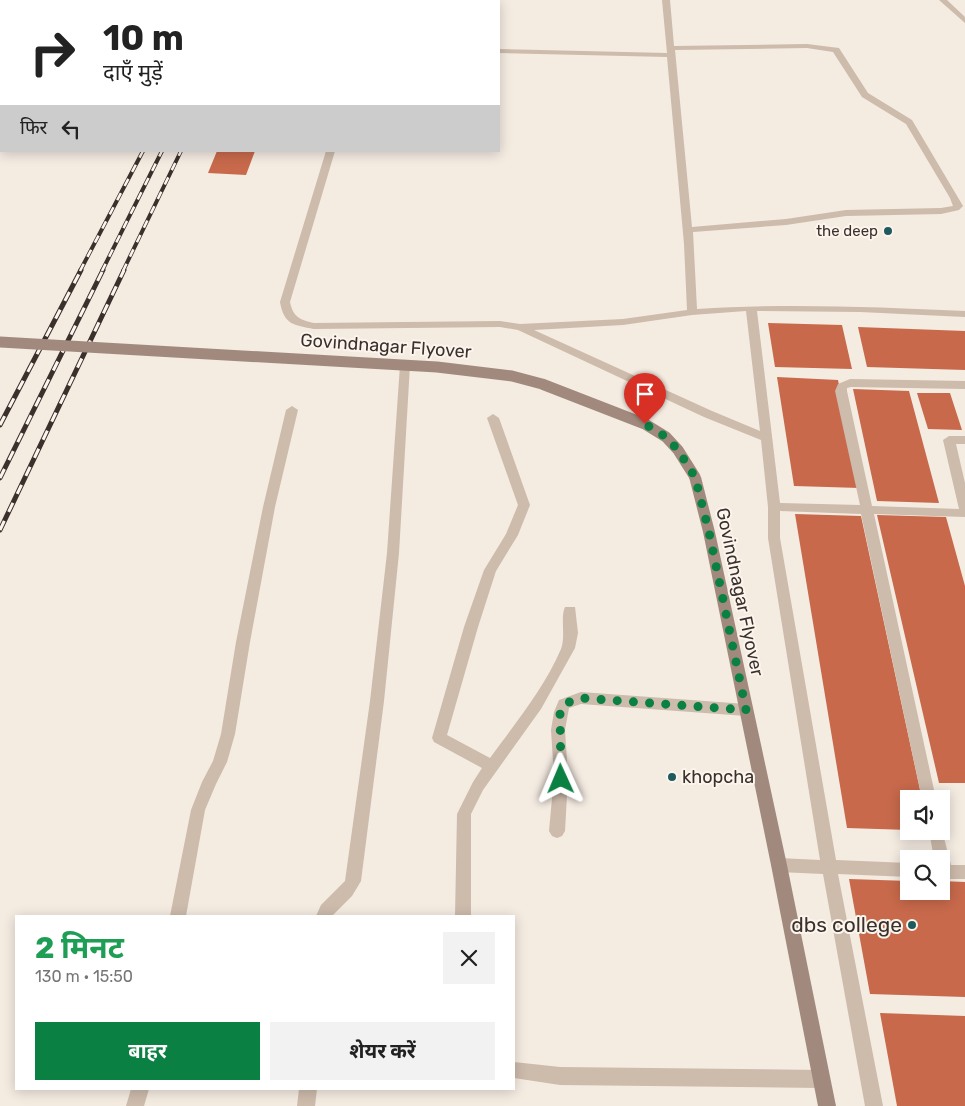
<!DOCTYPE html>
<html lang="hi">
<meta charset="utf-8">
<style>
body{margin:0;font-family:Rubik,"Noto Sans Devanagari",sans-serif;background:#f2f2f2;color:#222;height:100vh;display:flex;flex-direction:column;font-size:19px;white-space:nowrap}
*{box-sizing:border-box;margin:0}
p{font-size:16px;color:#767676}
.icon{flex:none;width:28px;height:28px;fill:none;stroke:currentColor;stroke-width:2;stroke-linecap:round;stroke-linejoin:round}
.map{position:relative;flex:1;overflow:hidden}
.panel{position:absolute;left:15px;top:915px;width:500px;height:175px;display:flex;flex-direction:column;background:#fff;border-radius:0px;box-shadow:0 2px 12px #0003}
.panel>*{flex:none}
.hud{position:absolute;left:0px;top:0px;width:500px;height:152px;box-shadow:0 2px 12px #0003;background:#fff;color:#222;overflow:hidden}
.fabs{position:absolute;left:900px;top:790px;display:grid;gap:10px}
.fabs a{display:grid;place-items:center;width:50px;height:50px;border-radius:0px;background:#fff;box-shadow:0 2px 12px #0003;font-size:25px}
.pin{position:absolute;display:grid;place-items:center;width:42px;height:42px;color:#fff;margin:-51px -21px;border-radius:50% 50% 50% 0;rotate:-45deg;box-shadow:0 0 5px #0007}
.pin .icon{rotate:45deg}
.me{position:absolute;width:55px;margin:-28px;rotate:359deg;stroke-linejoin:round;filter:drop-shadow(0 0 4px #0008)}
.turn{display:flex;align-items:center;gap:18px;height:105px;padding:0 20px;font-size:22px}
.turn .icon{width:65px;height:65px;stroke-width:2.5}
.turn b{display:block;font-size:35px;line-height:42px}
.then{display:flex;align-items:center;height:48px;padding:0 20px;background:#0003;gap:10px;font-size:19px}
.round{display:grid;place-items:center;flex:none;width:52px;height:52px;border-radius:0px;background:#f2f2f2}
.head{display:flex;align-items:center;justify-content:space-between;height:85px;padding:0 20px}
h1{font-size:30px;font-weight:700;line-height:38px;color:#1e9e55}
.primary-button{display:flex;gap:10px;margin-top:auto;padding:10px 20px}
.primary-button a{flex:1;height:58px;border-radius:0px;background:#0b8043;color:#fff;font-size:20px;font-weight:700;line-height:58px;text-align:center}
.primary-button a+a{background:#f2f2f2;color:#222}
.map>svg:first-child{display:block}
.building{fill:#c8694b}
.lines{fill:none;stroke-linecap:round;stroke-linejoin:round}
.minor{fill:#cdbbac;fill-rule:evenodd}
.secondary{fill:#a18a7d;fill-rule:evenodd}
.rail-far1-casing{stroke:#3b302b;stroke-width:4}
.rail-casing{stroke:#3b302b;stroke-width:5}
.rail-far1{stroke:#fbf5ee;stroke-width:2.5;stroke-dasharray:8;stroke-linecap:butt}
.rail{stroke:#fbf5ee;stroke-width:3;stroke-dasharray:10;stroke-linecap:butt}
.secondary-bridge{stroke:#a18a7d;stroke-width:11}
.route{stroke:#0b8043;stroke-width:9;stroke-dasharray:0 16.2}
.poi-dot{fill:#1f5a5e;stroke:#fbf5ee;stroke-width:2}
.labels{text-anchor:middle;stroke-width:4;stroke-linejoin:round;paint-order:stroke}
.far-poi-label{font-size:15px;fill:#3b302b;stroke:#fbf5ee;text-anchor:end}
.street-label{font-size:18px;fill:#3b302b;stroke:#fbf5ee}
.poi-label{font-size:18px;fill:#3b302b;stroke:#fbf5ee;text-anchor:start}
.near-poi-label{font-size:21px;fill:#3b302b;stroke:#fbf5ee;text-anchor:end}
</style>
<div class="map">
<svg width="965" height="1106" viewBox="0 0 965 1106">
<rect width="100%" height="100%" fill="#f4ebe1"/>
<!-- building -->
<path class="building" d="M217 151H255L246 175 208 173Z
M768 323 842 325 852 369 775 367Z
M858 327 965 331V370L867 367Z
M777 377 838 380 860 488 794 486Z
M853 389 909 391 939 503 877 501Z
M917 393H950L962 430 928 429Z
M795 514 861 516 922 799H909V830L847 828Z
M877 515 946 517 965 586V783H939Z
M849 879 909 881V891H941V881L965 882V997L870 994Z
M880 1013 965 1016V1106H897Z"/>
<g class="lines">
<!-- minor -->
<path class="minor" d="M662 0H670L674 46 807 44 839 48 868 93 912 120 963 206 959 210 941 214 846 216 786 225 693 232 697 309C786 303 876 307 965 311V317L860 312 757 311 780 503 860 505 835 391 838 384 850 379 965 381V389L851 387 847 388V391L872 506 959 509 943 440 949 436H965V444H956L965 483V517L874 514 936 799H922L861 514 780 511V538L836 860 909 863V877L838 874 883 1106H865L823 874 779 872 774 870 771 865 774 860 779 858 820 860 768 538V507L761 440 704 417 518 330 500 327 314 329C294 325 284 325 280 302L326 151H335L290 302C293 317 300 320 314 323L500 321 520 324 623 319 687 310 684 244 667 57 499 53V49L667 53ZM807 48 833 52 862 97 906 124 950 198 953 206 941 208 846 210 786 219 692 227 675 50ZM746 311 760 431 712 411 534 330 623 325 692 315Z
M939 0H947L965 17V23Z
M405 362 410 365 399 553 384 701 361 881 352 896 332 916H316L321 905 345 881 370 701 387 553 400 365Z
M292 406 298 410 275 507 250 642 235 734 227 762 216 784 205 810 186 916H170L191 810 202 782 213 761 221 734 236 642 263 507 286 410Z
M493 414 499 418 530 505 518 535 496 571 478 627 447 735 490 758C514 725 545 687 561 649 566 636 560 618 565 607H575L578 633 575 648 541 709 483 790 471 814V916H455L457 814 473 782 482 768 434 742 432 738 464 627 484 570 506 534 518 505 487 418Z
M581 692 746 704 751 706 753 710 751 714 746 716 581 704 569 708 565 730 568 777 565 831 562 836 557 838 552 836 549 831 554 777 551 730 554 712 559 700Z
M941 826 951 865H965V879H941V859H934L929 831H941Z
M514 1062 560 1067 821 1070 827 1073 830 1079 827 1085 821 1088 560 1085 514 1078Z
M131 1089H149L144 1106H126Z
M299 1089H317L315 1106H297Z"/>
<!-- secondary -->
<path class="secondary" d="M695 473 701 477 715 532 787 865 836 1106H818L771 865 703 532 689 477Z"/>
<defs>
<path id="rail-far1" d="M0 59 1 57
M0 84 1 82
M80 271 143 151
M102 271 162 151
M123 271 181 151"/>
<path id="rail" d="M0 425 81 270
M0 478 103 270
M0 530 124 270"/>
</defs>
<!-- rail-far1 casing -->
<use href="#rail-far1" class="rail-far1-casing"/>
<!-- rail casing -->
<use href="#rail" class="rail-casing"/>
<!-- rail-far1 -->
<use href="#rail-far1" class="rail-far1"/>
<!-- rail -->
<use href="#rail" class="rail"/>
<!-- secondary-bridge -->
<path class="secondary-bridge" d="M0 342 437 367 512 376 542 384 645 424 666 437 678 450 695 477"/>
</g>
<g class="lines">
<!-- route -->
<path class="route" d="M561 779 560 712C565 702 571 701 581 698L746 710 709 532 695 477 678 450 666 437 645 424"/>
</g>
<!-- markers -->
<g class="poi-dot">
<circle cx="888" cy="231" r="5"/>
<circle cx="672" cy="777" r="5"/>
<circle cx="912" cy="925" r="5"/>
</g>
<g class="labels">
<!-- far-poi labels -->
<g class="far-poi-label">
<text x="878" y="236">the deep</text>
</g>
<!-- street labels -->
<g class="street-label">
<text transform="translate(386 346) rotate(4)" y="6">Govindnagar Flyover</text>
<text transform="translate(740 592) rotate(78)" y="6">Govindnagar Flyover</text>
</g>
<!-- poi labels -->
<g class="poi-label">
<text x="682" y="783">khopcha</text>
</g>
<!-- near-poi labels -->
<g class="near-poi-label">
<text x="902" y="932">dbs college</text>
</g>
</g>
</svg>
<div class="fabs">
<a><svg class="icon" aria-label="sound" viewBox="0 0 24 24"><path d="M4 9h4l5-4v14l-5-4H4zM17 9q2 3 0 6"/></svg></a>
<a><svg class="icon" aria-label="search" viewBox="0 0 24 24"><circle cx="10" cy="10" r="6"/><path d="M15 15l6 6"/></svg></a>
</div>
<div class="pin" style="left:645px;top:424px;background:#d93025"><svg class="icon" aria-label="arrive" viewBox="0 0 24 24"><path d="M6 21V4h12l-3 4 3 4H6"/></svg></div>
<svg class="me" style="left:561px;top:779px" viewBox="-20 -20 40 40"><path d="M0-17L14 15 0 8-14 15z" fill="#0b8043" stroke="#fff" stroke-width="4"/></svg>
<div class="hud">
<div class="turn"><svg class="icon" aria-label="right" viewBox="0 0 24 24"><path d="M7 20v-9h11M14 6l5 5-5 5"/></svg><div><b>10 m</b>दाएँ मुड़ें</div></div>
<div class="then">फिर<svg class="icon" aria-label="left" viewBox="0 0 24 24"><path d="M17 20v-9H6M10 6l-5 5 5 5"/></svg></div>
</div>
<section class="panel">
<div class="head"><div><h1>2 मिनट</h1><p>130 m · 15:50</p></div><a class="round"><svg class="icon" aria-label="close" viewBox="0 0 24 24"><path d="M6 6l12 12M18 6L6 18"/></svg></a></div>
<div class="primary-button"><a>बाहर</a><a>शेयर करें</a></div>
</section>
</div>
